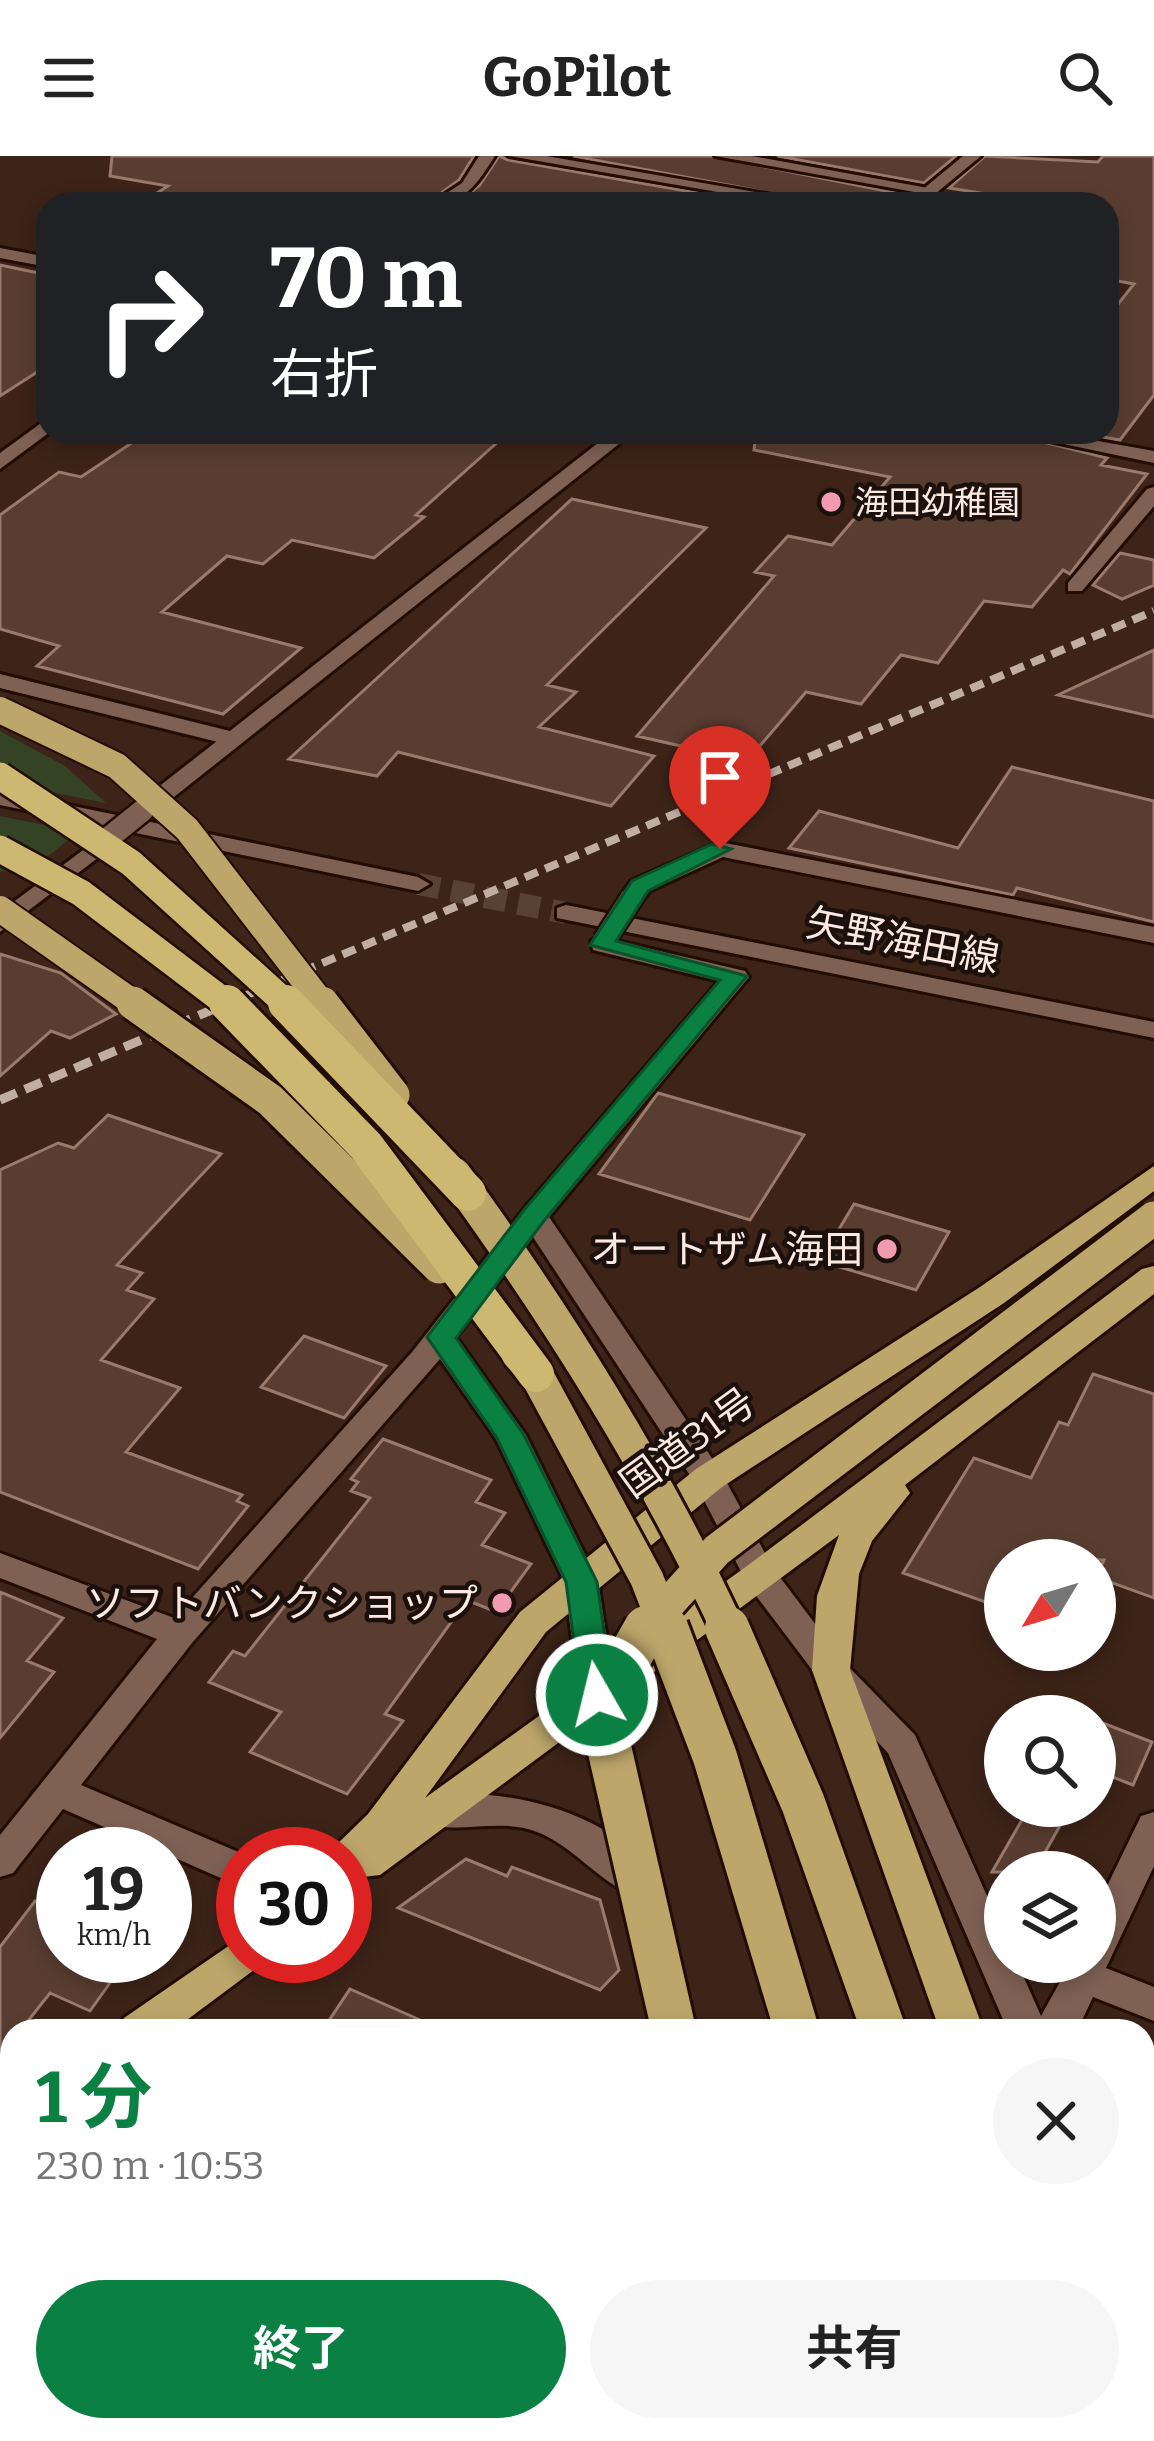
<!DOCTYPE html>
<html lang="ja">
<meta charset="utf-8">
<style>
body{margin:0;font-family:Bitter,"Noto Sans JP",serif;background:#f6f6f6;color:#222;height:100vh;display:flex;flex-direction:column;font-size:45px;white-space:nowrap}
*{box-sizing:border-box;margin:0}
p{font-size:39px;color:#767676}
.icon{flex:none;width:66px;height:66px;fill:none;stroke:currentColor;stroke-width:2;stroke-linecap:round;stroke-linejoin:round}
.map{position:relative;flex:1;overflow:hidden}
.sheet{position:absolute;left:0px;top:1863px;width:1155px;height:423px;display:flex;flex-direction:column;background:#fff;border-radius:36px 36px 0 0;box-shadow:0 6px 18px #0003}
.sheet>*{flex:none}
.banner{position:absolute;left:36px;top:36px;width:1083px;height:252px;border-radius:36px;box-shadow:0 6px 18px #0003;background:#202124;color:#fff;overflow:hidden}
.needle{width:78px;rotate:232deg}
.tools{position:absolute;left:984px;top:1383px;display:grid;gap:24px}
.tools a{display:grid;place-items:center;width:132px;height:132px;border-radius:50%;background:#fff;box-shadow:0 6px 18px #0003;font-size:60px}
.speed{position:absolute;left:36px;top:1671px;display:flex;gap:24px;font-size:60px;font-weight:700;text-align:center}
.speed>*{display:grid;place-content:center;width:156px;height:156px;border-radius:50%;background:#fff;box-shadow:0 6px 18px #0003;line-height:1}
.speed small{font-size:30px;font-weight:400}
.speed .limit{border:18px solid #d22;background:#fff;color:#111}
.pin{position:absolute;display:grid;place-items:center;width:102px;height:102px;color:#fff;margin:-123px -51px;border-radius:50% 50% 50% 0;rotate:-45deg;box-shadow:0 0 12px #0007}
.pin .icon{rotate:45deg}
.me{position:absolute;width:132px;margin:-66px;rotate:352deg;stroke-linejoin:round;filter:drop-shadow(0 0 9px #0008)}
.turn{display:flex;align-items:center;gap:42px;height:252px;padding:0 36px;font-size:54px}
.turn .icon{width:156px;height:156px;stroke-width:2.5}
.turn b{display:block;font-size:84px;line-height:102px}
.round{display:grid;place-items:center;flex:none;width:126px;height:126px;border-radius:63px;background:#f6f6f6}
.overview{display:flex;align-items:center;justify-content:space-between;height:204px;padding:0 36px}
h1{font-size:72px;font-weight:700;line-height:90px;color:#0b8043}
.action{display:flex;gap:24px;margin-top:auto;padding:24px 36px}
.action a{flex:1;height:138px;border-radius:72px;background:#0b8043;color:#fff;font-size:48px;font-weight:700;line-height:138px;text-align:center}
.action a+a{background:#f6f6f6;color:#222}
header{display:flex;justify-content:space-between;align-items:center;height:156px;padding:0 36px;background:#fff;font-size:54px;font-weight:700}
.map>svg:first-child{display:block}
.green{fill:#334323}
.building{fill:#593d31;stroke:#997a6d;stroke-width:3}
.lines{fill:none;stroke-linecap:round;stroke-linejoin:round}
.secondary-tunnel{stroke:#5a4136;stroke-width:22;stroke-dasharray:22 12;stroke-linecap:butt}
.minor-casing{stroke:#230c03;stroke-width:6}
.tertiary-casing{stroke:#230c03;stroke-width:6}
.secondary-casing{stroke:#230c03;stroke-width:6}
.trunk-casing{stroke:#230c03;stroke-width:6}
.minor{fill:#7f6154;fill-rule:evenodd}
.tertiary{fill:#7f6154;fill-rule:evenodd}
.secondary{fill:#7f6154;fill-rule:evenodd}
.trunk{fill:#bca66a;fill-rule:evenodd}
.rail-far1{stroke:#c1ada4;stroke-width:8;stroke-dasharray:14 8;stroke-linecap:butt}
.rail{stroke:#c1ada4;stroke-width:9;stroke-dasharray:18 9;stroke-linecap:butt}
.minor-bridge-casing{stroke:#230c03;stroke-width:27;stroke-linecap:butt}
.tertiary-bridge-casing{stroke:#230c03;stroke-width:27;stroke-linecap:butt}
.trunk-bridge-far2-casing{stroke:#230c03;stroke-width:30;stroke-linecap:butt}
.trunk-bridge-far1-casing{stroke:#230c03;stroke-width:39;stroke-linecap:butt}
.trunk-bridge-casing{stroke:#230c03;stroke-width:50;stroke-linecap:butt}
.motorway-bridge-far1-casing{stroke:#230c03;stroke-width:32;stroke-linecap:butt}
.motorway-bridge-casing{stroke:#230c03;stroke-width:42;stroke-linecap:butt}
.minor-bridge{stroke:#7f6154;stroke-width:22}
.tertiary-bridge{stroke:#7f6154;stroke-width:22}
.trunk-bridge-far2{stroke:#bca66a;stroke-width:26}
.trunk-bridge-far1{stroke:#bca66a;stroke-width:33}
.trunk-bridge{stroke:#bca66a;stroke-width:44}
.motorway-bridge-far1{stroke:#ccb870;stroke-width:27}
.motorway-bridge{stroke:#ccb870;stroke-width:36}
.route{fill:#0b8043;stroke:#07532c;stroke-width:3}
.poi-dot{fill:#f29aae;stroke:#1b100b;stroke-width:4.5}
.labels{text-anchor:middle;stroke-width:9;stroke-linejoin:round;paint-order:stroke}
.far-poi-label{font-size:33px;fill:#fceae2;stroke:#1b100b;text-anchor:start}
.street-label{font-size:39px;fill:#fceae2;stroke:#1b100b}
.poi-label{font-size:39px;fill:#fceae2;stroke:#1b100b;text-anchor:end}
</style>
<header><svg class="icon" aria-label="menu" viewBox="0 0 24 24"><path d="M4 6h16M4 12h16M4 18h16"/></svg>GoPilot<svg class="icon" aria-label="search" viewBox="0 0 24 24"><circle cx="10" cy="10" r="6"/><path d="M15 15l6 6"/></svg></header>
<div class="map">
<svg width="1154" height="2285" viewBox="0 0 1154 2285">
<rect width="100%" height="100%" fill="#3d2318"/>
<!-- green -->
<path class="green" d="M0 575 65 610 106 647 0 626Z
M0 660 78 676 41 706 0 716Z"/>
<!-- building -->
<path class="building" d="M112 0H474L459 24 426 48H140L168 30 110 20Z
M499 0 508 4 761 48H455L479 30Z
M573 0H711L896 37 885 48H829Z
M777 0H956L924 27Z
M985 0 1098 6 1103 0H1154V239L1120 284 1074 276H1107V162L1134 128 1107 123V48H1050L949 32Z
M0 109 48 119V209L0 240Z
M148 276H509L416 359 424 361 374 402 292 384 263 408 227 400 162 456 301 492 223 558 37 510 59 490 0 473V359L59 316 81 321Z
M756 276H1003L1107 302 1101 309 1147 318 1070 418 1063 414 1032 451 984 445 938 507 901 499 861 548 806 536 747 605 637 580 774 420 755 416 788 380 832 389 890 321 754 294Z
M572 343 706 372 547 529 576 536 539 571 654 600 611 650 398 596 377 620 289 603Z
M1120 397 1154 404V429L1122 443 1093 429Z
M1154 494V561L1058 539Z
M1012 611 1154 645V766L1017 732 1013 739 789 692 819 655 958 692Z
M0 798 61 817 116 858 70 882 51 875 0 920Z
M658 937 804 979 750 1064 599 1018Z
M108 959 221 998 117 1109 142 1117 127 1134 154 1143 101 1204 180 1232 126 1296 242 1339 237 1345 248 1350 198 1413 0 1336V1014L58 987 74 992Z
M854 1048 949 1076 916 1134 820 1105Z
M304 1180 386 1210 344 1262 261 1231Z
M1093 1218 1154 1238V1442L1096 1421 1104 1404H1005V1453L903 1417 974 1302 1031 1322 1059 1266 1068 1269Z
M383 1283 491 1324 476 1346 505 1357 482 1389 531 1408 496 1456 467 1444 385 1558 403 1565 347 1638 250 1596 281 1556 209 1526 233 1495 245 1500 370 1342 351 1335 358 1326 351 1323Z
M0 1436 63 1462 27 1505 54 1516 0 1582Z
M1095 1564 1152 1586 1133 1629 1095 1614Z
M1030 1650H1071L1034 1716H992Z
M466 1703 507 1720 512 1711 600 1744 619 1814 600 1834 398 1752Z
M35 1745 63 1757V1800H129L90 1855 50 1837 20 1875H12V1885L0 1900V1791Z
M350 1833 445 1875H322Z"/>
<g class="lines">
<!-- secondary-tunnel -->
<path class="secondary-tunnel" d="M418 728 566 757"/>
<defs>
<path id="minor" d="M479 0H495C477 28 465 48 430 48L462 27Z
M509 0H546L825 48H787Z
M715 0H752L939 34 931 39Z
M0 92 48 101V111L0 102Z
M48 262 50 276 0 313V297Z
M1007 276H1048L1154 295V307Z
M1154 331V350L1082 435H1068V427L1147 333Z
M0 518 242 578 245 583 234 590 0 532Z
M720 686 1154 771V787L723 701 649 735 640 748 631 750 619 743 631 725Z
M604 777 617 785 745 815 749 821 549 1061 720 1314 773 1412 843 1505 915 1579 1005 1780V1806H1017L1041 1860 1071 1806H1095V1755L1141 1660 1154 1656V1710L1106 1812 1154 1831V1865L1093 1841 1077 1875H1008L888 1597 819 1523 748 1429 695 1327 533 1081 456 1181 526 1279 598 1425 618 1557 612 1567 600 1571 588 1567 582 1557 564 1425 496 1283 440 1203 192 1487 81 1629 243 1698V1738L230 1733 223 1723 63 1653 13 1717 0 1721V1679L157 1483 0 1422V1397L174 1462 413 1195 524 1053 719 825 593 794 591 785Z
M468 1638C527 1638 624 1664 653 1723L647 1734 634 1739C598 1726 574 1690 537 1676 500 1661 459 1679 423 1667L418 1656 423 1645Z
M1096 2274H1140L1142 2285H1098Z"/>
<path id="tertiary" d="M963 0H981L923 48H905Z
M612 276H634L150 660H134V650Z
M106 677 115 679V689L0 776V756Z"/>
<path id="secondary" d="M0 635 418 721 430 728 418 735 0 649Z
M566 749 1154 866V882L557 762V752Z"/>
<path id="trunk" d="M1154 1010V1035L1004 1147 722 1331 546 1476 425 1642 747 1410 1142 1113 1154 1110V1138L905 1329 910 1337 872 1385 859 1418 850 1514 984 1875H940L812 1514 817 1440 839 1379 380 1719 345 1723V1698H329L331 1694 368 1658 520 1456 696 1313 980 1131Z
M243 1780V1800H263L258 1811 172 1875H117L124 1862Z
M12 1950V1995L0 1999V1954Z
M720 2274H768L770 2285H722Z
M846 2274H894L896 2285H848Z
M946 2274H994L995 2285H947Z
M1033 2274H1081L1083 2285H1035Z"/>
</defs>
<!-- minor casing -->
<use href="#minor" class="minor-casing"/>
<!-- tertiary casing -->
<use href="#tertiary" class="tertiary-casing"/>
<!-- secondary casing -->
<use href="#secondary" class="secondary-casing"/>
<!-- trunk casing -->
<use href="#trunk" class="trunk-casing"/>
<!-- minor -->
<use href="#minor" class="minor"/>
<!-- tertiary -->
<use href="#tertiary" class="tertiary"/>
<!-- secondary -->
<use href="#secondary" class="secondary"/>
<!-- trunk -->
<use href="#trunk" class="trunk"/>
<!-- rail-far1 -->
<path class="rail-far1" d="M221 850 1154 455"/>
<!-- rail -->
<path class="rail" d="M0 944 228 847"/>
<defs>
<path id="minor-bridge" d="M604 785 631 743"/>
<path id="tertiary-bridge" d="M106 684 142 655"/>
<path id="trunk-bridge-far2" d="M0 554 117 610 187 673 324 850
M0 753 138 850"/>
<path id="trunk-bridge-far1" d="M133 847 270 944 439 1111
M322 847 393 939
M454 1018C559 1163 653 1312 729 1475
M518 1198 536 1218 647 1423 667 1475
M644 1475 717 1394 1154 1062"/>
<path id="trunk-bridge" d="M646 1472 617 1523 606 1578 674 1875
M666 1472 715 1601 797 1875
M727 1472 803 1647 884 1875"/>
<path id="motorway-bridge-far1" d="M0 620 131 707 289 850
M0 693 81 737 230 850"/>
<path id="motorway-bridge" d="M227 847 366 990 536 1218
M286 847 468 1037"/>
</defs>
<!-- minor-bridge casing -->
<use href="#minor-bridge" class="minor-bridge-casing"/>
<!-- tertiary-bridge casing -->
<use href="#tertiary-bridge" class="tertiary-bridge-casing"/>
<!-- trunk-bridge-far2 casing -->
<use href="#trunk-bridge-far2" class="trunk-bridge-far2-casing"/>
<!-- trunk-bridge-far1 casing -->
<use href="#trunk-bridge-far1" class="trunk-bridge-far1-casing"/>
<!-- trunk-bridge casing -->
<use href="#trunk-bridge" class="trunk-bridge-casing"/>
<!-- motorway-bridge-far1 casing -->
<use href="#motorway-bridge-far1" class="motorway-bridge-far1-casing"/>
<!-- motorway-bridge casing -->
<use href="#motorway-bridge" class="motorway-bridge-casing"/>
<!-- minor-bridge -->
<use href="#minor-bridge" class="minor-bridge"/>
<!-- tertiary-bridge -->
<use href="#tertiary-bridge" class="tertiary-bridge"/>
<!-- trunk-bridge-far2 -->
<use href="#trunk-bridge-far2" class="trunk-bridge-far2"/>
<!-- trunk-bridge-far1 -->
<use href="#trunk-bridge-far1" class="trunk-bridge-far1"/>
<!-- trunk-bridge -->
<use href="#trunk-bridge" class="trunk-bridge"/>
<!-- motorway-bridge-far1 -->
<use href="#motorway-bridge-far1" class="motorway-bridge-far1"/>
<!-- motorway-bridge -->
<use href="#motorway-bridge" class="motorway-bridge"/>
</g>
<!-- route -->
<path class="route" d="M712 688 731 693 648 735 616 785 747 820 543 1066 456 1182 524 1279 597 1426 613 1539 597 1551 581 1539 566 1426 497 1282 427 1181 524 1054 720 824 590 789 632 725Z"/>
<!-- markers -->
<g class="poi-dot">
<circle cx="831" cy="346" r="12"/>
<circle cx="887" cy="1093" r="12"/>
<circle cx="502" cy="1447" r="12"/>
</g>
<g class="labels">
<!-- far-poi labels -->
<g class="far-poi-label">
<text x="855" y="358">海田幼稚園</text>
</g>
<!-- street labels -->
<g class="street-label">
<text transform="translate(903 784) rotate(11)" y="14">矢野海田線</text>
<text transform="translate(687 1286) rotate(-36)" y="14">国道31号</text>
</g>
<!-- poi labels -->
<g class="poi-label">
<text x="863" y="1107">オートザム海田</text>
<text x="478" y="1461">ソフトバンクショップ</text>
</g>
</g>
</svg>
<div class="tools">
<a><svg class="needle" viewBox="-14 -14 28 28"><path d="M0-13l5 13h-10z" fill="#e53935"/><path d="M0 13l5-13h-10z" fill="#767676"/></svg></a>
<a><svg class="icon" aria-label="search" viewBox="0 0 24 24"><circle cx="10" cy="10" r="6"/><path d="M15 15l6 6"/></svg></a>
<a><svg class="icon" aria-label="layers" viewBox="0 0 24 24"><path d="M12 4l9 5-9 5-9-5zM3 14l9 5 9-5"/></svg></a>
</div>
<div class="speed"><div>19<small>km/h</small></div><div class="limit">30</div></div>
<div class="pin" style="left:720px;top:693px;background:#d93025"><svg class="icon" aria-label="arrive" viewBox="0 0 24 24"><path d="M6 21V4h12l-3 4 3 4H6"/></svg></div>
<svg class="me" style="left:597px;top:1539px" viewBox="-20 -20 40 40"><circle r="17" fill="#0b8043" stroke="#fff" stroke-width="3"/><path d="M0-11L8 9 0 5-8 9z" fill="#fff"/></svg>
<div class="banner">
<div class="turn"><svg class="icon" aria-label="right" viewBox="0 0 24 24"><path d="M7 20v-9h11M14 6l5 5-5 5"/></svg><div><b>70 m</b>右折</div></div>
</div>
<section class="sheet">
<div class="overview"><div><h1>1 分</h1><p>230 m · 10:53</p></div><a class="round"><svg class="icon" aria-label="close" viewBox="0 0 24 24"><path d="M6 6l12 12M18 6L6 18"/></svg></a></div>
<div class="action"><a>終了</a><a>共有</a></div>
</section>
</div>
